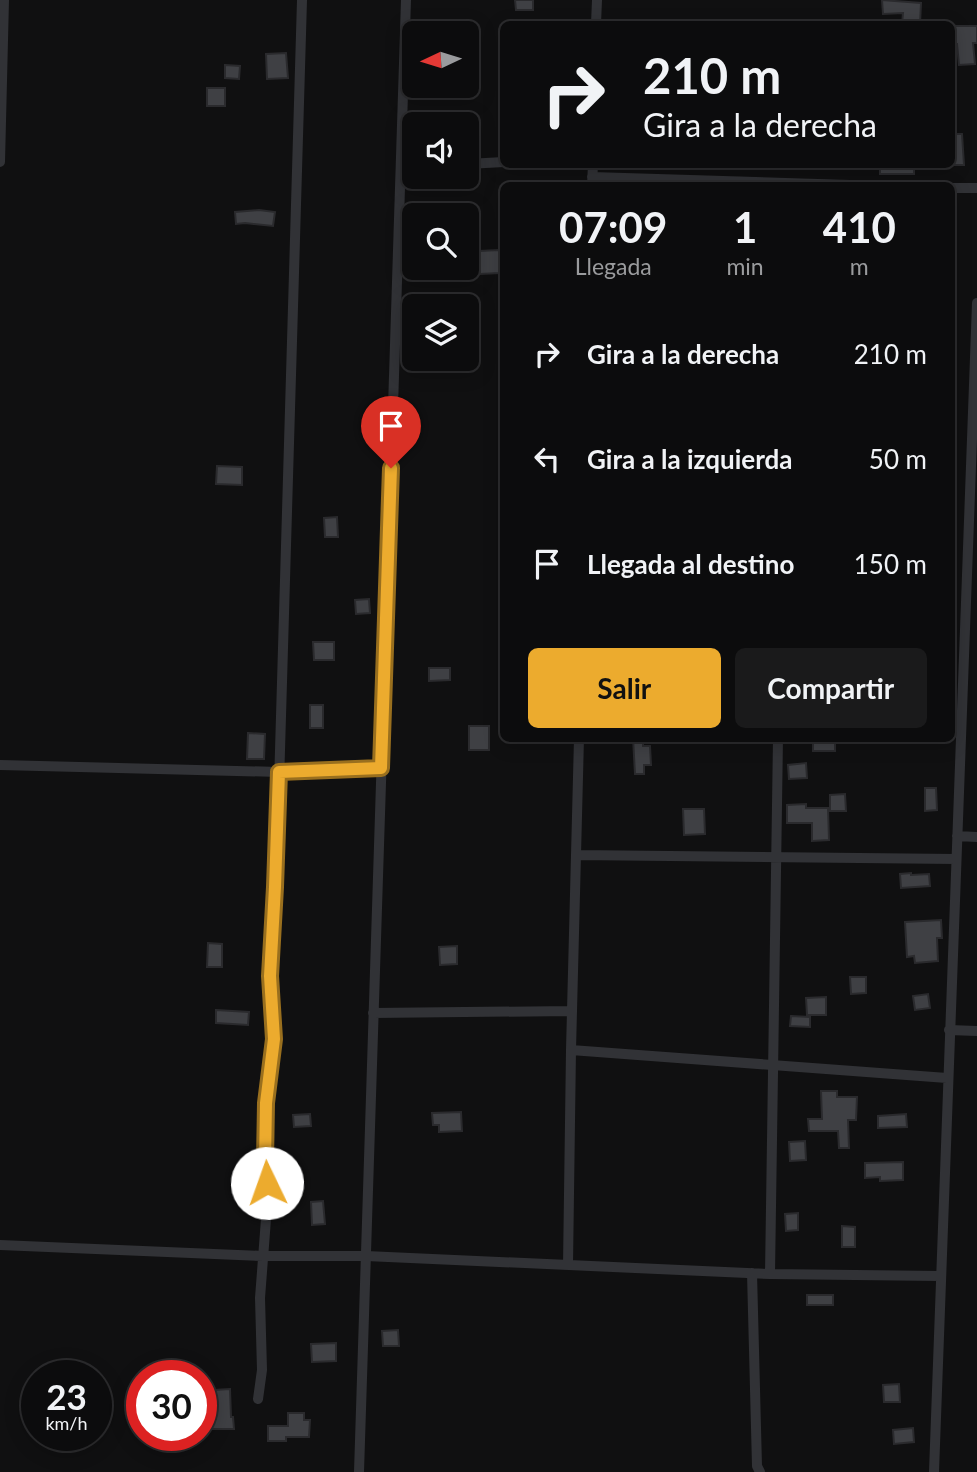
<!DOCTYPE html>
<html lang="es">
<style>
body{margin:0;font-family:Lato,sans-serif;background:#1a1a1b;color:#f1f3f6;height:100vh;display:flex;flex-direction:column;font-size:26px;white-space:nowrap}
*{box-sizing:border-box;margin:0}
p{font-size:23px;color:#9a9b9d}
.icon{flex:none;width:38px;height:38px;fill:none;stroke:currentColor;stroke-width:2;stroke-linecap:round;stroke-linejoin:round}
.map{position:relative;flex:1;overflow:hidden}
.sheet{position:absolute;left:500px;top:182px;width:455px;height:560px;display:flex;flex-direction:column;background:#0c0c0d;border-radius:10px;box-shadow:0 4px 18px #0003,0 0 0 2px #2c2c2e}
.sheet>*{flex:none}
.guide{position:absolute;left:500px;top:21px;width:455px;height:147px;border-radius:10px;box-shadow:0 4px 18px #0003,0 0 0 2px #2c2c2e;background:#0c0c0d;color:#f1f3f6;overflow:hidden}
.needle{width:46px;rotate:266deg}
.tools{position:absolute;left:402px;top:21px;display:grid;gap:14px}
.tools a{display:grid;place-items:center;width:77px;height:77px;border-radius:10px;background:#0c0c0d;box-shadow:0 4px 18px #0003,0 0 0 2px #2c2c2e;font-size:35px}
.speed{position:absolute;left:21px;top:1360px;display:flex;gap:14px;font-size:35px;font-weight:700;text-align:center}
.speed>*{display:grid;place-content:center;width:91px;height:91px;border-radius:50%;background:#0c0c0d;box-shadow:0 4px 18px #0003,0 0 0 2px #2c2c2e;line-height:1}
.speed small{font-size:18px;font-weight:400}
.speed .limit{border:10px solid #d22;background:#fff;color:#111}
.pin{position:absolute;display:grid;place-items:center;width:60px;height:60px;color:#fff;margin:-72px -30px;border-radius:50% 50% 50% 0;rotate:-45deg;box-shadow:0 0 7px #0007}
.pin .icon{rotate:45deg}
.me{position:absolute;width:77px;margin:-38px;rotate:357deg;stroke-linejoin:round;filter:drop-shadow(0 0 5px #0008)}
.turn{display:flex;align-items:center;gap:24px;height:147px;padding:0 28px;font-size:32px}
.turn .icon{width:91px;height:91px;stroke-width:2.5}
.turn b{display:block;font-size:49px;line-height:60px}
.eta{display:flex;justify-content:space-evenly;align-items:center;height:119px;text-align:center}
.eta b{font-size:42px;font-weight:700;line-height:49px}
.button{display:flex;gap:14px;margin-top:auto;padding:14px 28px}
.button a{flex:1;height:80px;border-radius:10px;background:#ecab2e;color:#111;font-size:28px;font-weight:700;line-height:80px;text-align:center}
.button a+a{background:#1a1a1b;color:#f1f3f6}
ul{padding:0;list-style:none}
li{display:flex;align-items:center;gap:21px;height:105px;padding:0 28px}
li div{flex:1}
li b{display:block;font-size:26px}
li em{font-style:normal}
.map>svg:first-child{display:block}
.building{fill:#3f4044;stroke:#2a2a2d;stroke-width:2}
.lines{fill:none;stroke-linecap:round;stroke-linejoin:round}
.minor{stroke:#313236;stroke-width:10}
.route-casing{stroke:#996f1e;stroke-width:18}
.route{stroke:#ecab2e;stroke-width:12}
</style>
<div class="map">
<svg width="977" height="1472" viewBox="0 0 977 1472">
<rect width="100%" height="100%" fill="#101011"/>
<!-- building -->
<path class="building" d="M515 0H533V10H516Z
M882 0 921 3 920 24H902L903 13 883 14Z
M954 26H977V43H973L975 64 959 65 957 44H955Z
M286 53 288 78 267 79 266 54Z
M225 65 240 66 239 79 225 78Z
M207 88H225V106H207Z
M952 134H962L964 165H952Z
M880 164H914V174H880Z
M259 210 275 212 273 226 245 223 236 224 235 212Z
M499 250 500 273 480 274 479 251Z
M441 359H458V370H441Z
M217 466 242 467V485L216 484Z
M337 517 338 537H325L324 518Z
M369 599 370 613 356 614 355 600Z
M313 642H334V660H314Z
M429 668H450V680L429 681Z
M310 705H323V728H310Z
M469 726H489V750H469Z
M248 733 265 734 264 759H247Z
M633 738H643V746H650L651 765H644V774H635Z
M813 738H835V751H813Z
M806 763 807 778 789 779 788 765Z
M925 788H936L937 810 925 811Z
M845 794 846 811H830V795Z
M806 804V808H828L829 840 812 841V823H787V805Z
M683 809H704L705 834 684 835Z
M911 873V875L929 874 930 886 901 888 900 874Z
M941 920 942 938H937L938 961 915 963 914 956 907 957 905 922Z
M208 943 222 944V967H207Z
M457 946V964L440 965 439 947Z
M850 977H866V993L851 994Z
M928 994 930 1008 915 1010 913 996Z
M826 997V1015H807L806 998Z
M216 1010 249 1012 248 1025 216 1023Z
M791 1016 810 1017V1027L790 1026Z
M821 1091H837V1097H857L856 1120H848L849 1148H839L838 1131H809L808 1119H822Z
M461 1112 462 1131 439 1132V1125H433L432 1113Z
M310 1114 311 1126 294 1127 293 1115Z
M906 1114 907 1127 878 1128V1116Z
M805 1141 806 1160 790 1161 789 1142Z
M903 1162V1180L880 1181V1177L865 1178V1163Z
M323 1201 325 1224 312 1225 311 1202Z
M798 1213V1230L786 1231 785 1214Z
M842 1226 855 1227V1247H842Z
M807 1295H833V1305H807Z
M398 1330 399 1346H383L382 1331Z
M336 1343V1361L312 1362 311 1344Z
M899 1384 900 1402H884L883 1385Z
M230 1389 231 1417H233L234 1429H212V1418L215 1417 214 1390Z
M288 1413H304V1420H310L309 1437H286V1441H268V1426H288Z
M913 1428 914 1442 894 1444 893 1430Z"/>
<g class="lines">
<!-- minor -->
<path class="minor" d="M596 24 597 0
M0 162 4 0
M467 164 504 162
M401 168 415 167
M592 177 882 186
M592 186 593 164
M952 188H977
M579 738 571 1050 947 1078
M0 765 279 772 381 768
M957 836 977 837
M576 855 956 859
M373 1013 572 1011
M949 1030 977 1031
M0 1245 263 1256H366L770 1274 940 1276
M568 1265 571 1050
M752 1273 757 1466 760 1472
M770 1274 778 738
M258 1399 262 1370 260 1298 267 1206 265 1161 266 1103 274 1039 270 976 276 887 302 0
M359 1472 406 0
M934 1472 977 303"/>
</g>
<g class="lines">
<defs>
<path id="route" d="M267 1183 265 1161 266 1103 274 1039 270 976 275 887 279 772 381 768 391 468"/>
</defs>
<!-- route casing -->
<use href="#route" class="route-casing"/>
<!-- route -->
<use href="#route" class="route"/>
</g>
</svg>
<div class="tools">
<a><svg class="needle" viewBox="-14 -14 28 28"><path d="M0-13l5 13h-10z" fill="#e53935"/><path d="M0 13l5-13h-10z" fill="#9a9b9d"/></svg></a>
<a><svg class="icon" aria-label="sound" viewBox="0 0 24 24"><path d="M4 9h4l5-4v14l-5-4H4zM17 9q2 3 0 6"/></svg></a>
<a><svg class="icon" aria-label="search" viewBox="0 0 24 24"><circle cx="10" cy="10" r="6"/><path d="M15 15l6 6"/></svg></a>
<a><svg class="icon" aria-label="layers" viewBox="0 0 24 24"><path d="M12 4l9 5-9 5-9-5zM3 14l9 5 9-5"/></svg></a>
</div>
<div class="speed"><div>23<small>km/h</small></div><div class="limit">30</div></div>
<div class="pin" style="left:391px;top:468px;background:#d93025"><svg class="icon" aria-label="arrive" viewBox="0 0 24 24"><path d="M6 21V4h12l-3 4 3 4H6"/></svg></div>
<svg class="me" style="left:267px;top:1183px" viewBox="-20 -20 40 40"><circle r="19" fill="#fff"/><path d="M0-13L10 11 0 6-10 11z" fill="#ecab2e"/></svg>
<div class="guide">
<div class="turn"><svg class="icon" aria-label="right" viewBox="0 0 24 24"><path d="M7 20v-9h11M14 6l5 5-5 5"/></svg><div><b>210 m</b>Gira a la derecha</div></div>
</div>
<section class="sheet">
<div class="eta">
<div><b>07:09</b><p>Llegada</p></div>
<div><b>1</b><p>min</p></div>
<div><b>410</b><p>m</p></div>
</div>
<ul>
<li><svg class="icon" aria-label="right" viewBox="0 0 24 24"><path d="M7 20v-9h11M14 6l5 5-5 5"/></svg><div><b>Gira a la derecha</b></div><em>210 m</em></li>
<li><svg class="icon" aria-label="left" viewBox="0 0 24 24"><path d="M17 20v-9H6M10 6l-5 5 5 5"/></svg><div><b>Gira a la izquierda</b></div><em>50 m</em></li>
<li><svg class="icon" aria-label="arrive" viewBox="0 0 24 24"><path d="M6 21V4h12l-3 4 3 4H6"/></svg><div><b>Llegada al destino</b></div><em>150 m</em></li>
</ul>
<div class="button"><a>Salir</a><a>Compartir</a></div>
</section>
</div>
